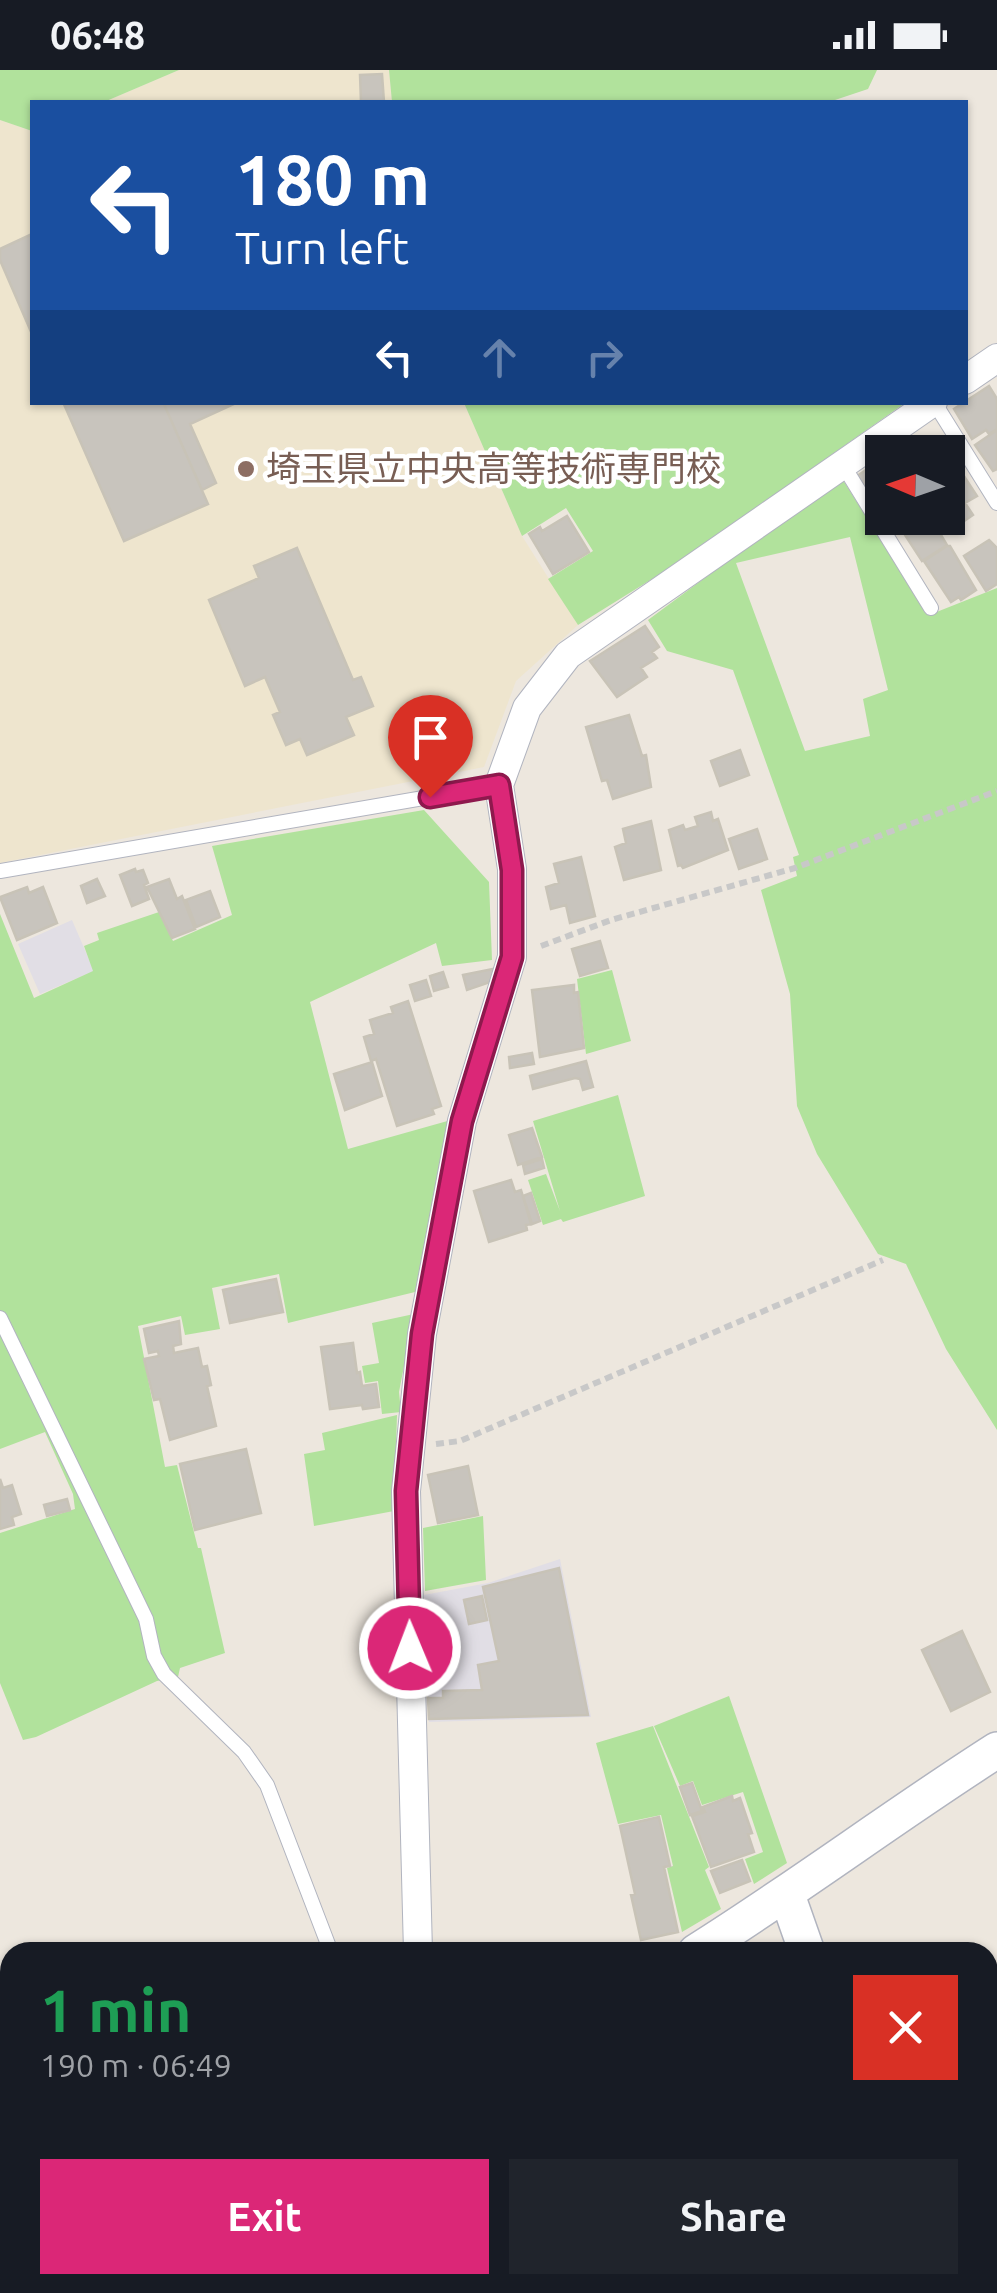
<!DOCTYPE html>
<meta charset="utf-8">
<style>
body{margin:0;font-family:Ubuntu,"Noto Sans JP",sans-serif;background:#20242c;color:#f1f3f6;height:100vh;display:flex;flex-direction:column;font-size:38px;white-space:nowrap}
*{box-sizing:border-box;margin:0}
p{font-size:32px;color:#9ea1a6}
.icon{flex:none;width:55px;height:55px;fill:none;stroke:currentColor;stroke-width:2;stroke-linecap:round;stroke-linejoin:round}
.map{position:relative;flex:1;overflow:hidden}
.side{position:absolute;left:0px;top:1872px;width:998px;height:352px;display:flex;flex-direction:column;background:#171b24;border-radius:30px 30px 0 0;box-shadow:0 2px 8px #0004}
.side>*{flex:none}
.guide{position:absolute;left:30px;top:30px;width:938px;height:305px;border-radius:0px;box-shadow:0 2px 8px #0004;background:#1a4fa0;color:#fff;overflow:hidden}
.needle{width:65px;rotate:272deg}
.controls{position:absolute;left:865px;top:365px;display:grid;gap:20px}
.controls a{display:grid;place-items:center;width:100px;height:100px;border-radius:0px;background:#171b24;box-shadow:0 2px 8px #0004;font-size:50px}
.pin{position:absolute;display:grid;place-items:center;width:85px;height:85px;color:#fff;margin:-102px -42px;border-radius:50% 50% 50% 0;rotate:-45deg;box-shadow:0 0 10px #0007}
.pin .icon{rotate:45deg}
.me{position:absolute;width:110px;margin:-55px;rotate:359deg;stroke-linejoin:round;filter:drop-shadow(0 0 8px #0008)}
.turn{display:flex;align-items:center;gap:35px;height:210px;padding:0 40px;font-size:45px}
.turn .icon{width:130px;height:130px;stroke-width:2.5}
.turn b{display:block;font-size:70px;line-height:85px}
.lanes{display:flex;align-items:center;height:95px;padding:0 40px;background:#0003;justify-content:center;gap:50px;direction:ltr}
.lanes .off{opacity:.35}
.round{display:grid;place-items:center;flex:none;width:105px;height:105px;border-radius:0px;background:#20242c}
.headline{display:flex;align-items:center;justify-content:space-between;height:170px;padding:0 40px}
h1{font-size:60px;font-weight:700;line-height:75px;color:#1e9e55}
.button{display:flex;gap:20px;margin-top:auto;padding:20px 40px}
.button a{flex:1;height:115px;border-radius:0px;background:#db2777;color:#fff;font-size:40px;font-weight:700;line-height:115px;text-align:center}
.button a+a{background:#20242c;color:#f1f3f6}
.status{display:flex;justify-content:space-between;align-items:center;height:70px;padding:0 50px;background:#171b24;direction:ltr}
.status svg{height:28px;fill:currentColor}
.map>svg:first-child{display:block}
.industrial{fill:#e1dee5}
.education{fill:#eee5ce}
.green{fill:#b1e29c;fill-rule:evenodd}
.building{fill:#c8c4bd;stroke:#c8c3b7;stroke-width:2.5}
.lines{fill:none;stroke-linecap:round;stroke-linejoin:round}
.service-casing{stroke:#b1b4bf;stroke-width:16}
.minor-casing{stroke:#b1b4bf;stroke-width:30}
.tertiary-casing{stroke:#b1b4bf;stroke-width:38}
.path{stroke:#c8c8c8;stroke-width:6;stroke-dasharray:8 5;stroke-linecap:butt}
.service{stroke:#fff;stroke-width:14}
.minor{stroke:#fff;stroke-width:28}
.tertiary{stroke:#fff;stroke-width:35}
.route-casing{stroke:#8e194d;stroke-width:25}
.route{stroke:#db2777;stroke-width:18}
.education-dot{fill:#8d6e63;stroke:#fff;stroke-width:4}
.labels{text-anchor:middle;stroke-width:9;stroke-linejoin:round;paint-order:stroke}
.education-label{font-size:35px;fill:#785e54;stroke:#fff;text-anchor:start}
</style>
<div class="status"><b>06:48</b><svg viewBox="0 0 49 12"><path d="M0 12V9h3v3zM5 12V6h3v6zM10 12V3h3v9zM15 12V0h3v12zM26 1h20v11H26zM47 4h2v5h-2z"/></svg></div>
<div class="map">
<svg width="997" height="2223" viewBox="0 0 997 2223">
<rect width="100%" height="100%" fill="#ede7de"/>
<!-- industrial -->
<path class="industrial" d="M72 850 94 901 40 924 18 874Z
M560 1489 591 1647 429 1652 424 1525 488 1513Z"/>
<!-- education -->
<path class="education" d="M179 0H389L392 32H104Z
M0 50 32 61V332L464 333 522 466 578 555 516 611 484 697 0 793Z"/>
<!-- green -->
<path class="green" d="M0 0H179L104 32H32V61L0 50Z
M389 0H877L868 19 829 32H392Z
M464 333H905L681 491 578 555 548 509 593 481 566 438 522 466Z
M841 407 929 545 997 518V1360L946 1279 906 1194 878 1184 817 1084 797 1036 790 924 761 820 797 806 793 787 799 785 733 600 667 581 648 550ZM850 467 888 620 863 629 870 666 805 681 736 493Z
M424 740 489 812 492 890 442 896 436 873 310 932 348 1079 451 1050 415 1222 288 1253 279 1204 212 1218 220 1259 185 1265 181 1246 138 1256 165 1397 177 1395 198 1478H201L225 1583 180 1598 178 1607 157 1611 36 1667 23 1670 0 1613V1463L75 1439 73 1424 45 1362 0 1379V844L34 928 93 901 84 876 99 870 97 863 159 842 173 871 232 845 212 776Z
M612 900 631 971 586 984 577 909Z
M618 1025 645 1126 563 1152 561 1149 543 1155 528 1110 546 1104 560 1141 533 1051Z
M414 1244 399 1322 401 1342 382 1344 378 1311 365 1313 362 1296 379 1293 372 1253Z
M397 1345 394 1441 314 1456 304 1384 325 1380 322 1363Z
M483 1446 486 1510 425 1521 423 1458Z
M729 1626 787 1793 754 1814 745 1789 763 1782 743 1722 702 1735 693 1711 680 1716 654 1656Z
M653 1656 709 1797 705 1800 721 1839 682 1862 667 1798 673 1796 661 1745 618 1754 596 1673Z
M10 1985V2158L0 2163V1989Z"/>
<!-- building -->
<path class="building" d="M382 4 384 32H361L360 5Z
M32 164V264L0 190V179Z
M989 316 997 329V359L989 364 986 360 972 369 954 339Z
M63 332H163L208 434 124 471Z
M163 332H238L190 354 216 413 202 420Z
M997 360V399L993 401 975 375Z
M909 365 919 376 930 368 935 372 942 367 961 397 948 406V382H896L892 375Z
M882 389V444L857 406Z
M959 402 962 403 977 426 965 433 973 445 948 462 938 448H948V410Z
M567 446 589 482 553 504 529 464 540 457 542 461Z
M894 448H931L947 475 922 491Z
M989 470 997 478V514L986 521 964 486Z
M947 476H950L976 520 961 530 959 527 951 532 924 491Z
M297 478 353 610 361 607 373 636 346 647 354 665 307 685 300 669 286 675 273 645 280 642 265 607 245 616 209 530 259 508 254 496Z
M645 556 659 577 652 582 657 588 641 598 647 607 617 627 590 591Z
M629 645 642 686 646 685 651 717 613 729 607 710 602 711 586 657Z
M740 680 749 705 720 716 711 691Z
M711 742 713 751 718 749 728 780 683 798 681 795 678 796 669 760 683 755 685 760 698 756 695 747Z
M651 751 661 800 624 810 615 777 626 773 623 759Z
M757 759 767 789 739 799 729 769Z
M581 787 595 846 570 853 566 835 551 839 546 817 559 813 554 794Z
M135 799 136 802 143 800 148 813 144 815 149 829 132 836 120 805Z
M97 809 105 826 87 833 81 816Z
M169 809 177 829 182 826 195 859 172 868 147 817Z
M27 817 29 823 43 817 57 853 17 870 0 827Z
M210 821 220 847 196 857 186 830Z
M600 871 608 898 580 906 572 879Z
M493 899 496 910 467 920 463 905Z
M443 902 448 917 434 921 430 906Z
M426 910 431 926 415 931 410 915Z
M574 915V923L578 922 584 978 540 987 532 920Z
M408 931 441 1036 432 1039 434 1044 397 1056 376 989 371 991 364 967 374 964 370 950 393 943 391 937Z
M532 983 534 994 510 998 509 987Z
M586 991 593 1017 583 1020 580 1009 575 1008 533 1019 530 1006Z
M372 992 382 1026 345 1040 334 1004Z
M532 1058 542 1087 518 1095 509 1065Z
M542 1089 544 1098 525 1104 523 1095Z
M511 1110 515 1122 521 1120 531 1154 526 1155 527 1160 489 1172 474 1121Z
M531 1123 540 1151 532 1154 523 1126Z
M276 1209 283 1242 230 1253 223 1220Z
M179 1251 181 1274 173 1276 174 1283 198 1278 202 1297 207 1296 211 1315 207 1316 216 1356 170 1370 160 1329 154 1330 144 1289 159 1286 158 1281 149 1283 144 1259Z
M353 1273 357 1303 360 1302 362 1316 376 1314 379 1337 363 1339 362 1335 330 1339 321 1277Z
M246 1379 261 1443 195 1460 180 1394Z
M468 1396 478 1445 438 1453 428 1405Z
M0 1409 3 1418 12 1415 21 1444 12 1447 14 1455 0 1459Z
M67 1429 70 1440 47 1446 44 1435Z
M559 1498 588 1645 429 1649 428 1628H443V1621L482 1620 478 1595 499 1591 483 1517Z
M482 1526 487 1550 469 1554 464 1530Z
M962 1561 990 1622 951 1641 922 1580Z
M692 1713 702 1741 690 1745 680 1717Z
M732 1726 733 1731 740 1728 752 1763 748 1764 754 1782 711 1797 692 1746 705 1742 703 1737Z
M659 1747 670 1796 664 1797 678 1862 641 1870 631 1825 635 1824 620 1756Z
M742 1790 750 1811 720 1823 711 1801Z
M10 2192V2215H32L35 2223H6L0 2210V2196Z
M36 2215H90L92 2222 39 2223Z"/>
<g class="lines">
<defs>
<path id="service" d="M934 332 997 433
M843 395 931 538
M0 801 499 715
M0 1248 146 1549 154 1586 164 1604 244 1682 267 1715 331 1882
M0 1982 10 1978"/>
<path id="minor" d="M965 310 997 288
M418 1882 406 1421 422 1264 462 1051 512 887V799L499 715 527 638 568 585 933 332
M505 2215 508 2223"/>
<path id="tertiary" d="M787 1825 807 1882
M696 1882C798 1818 895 1745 997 1680
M925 2215 928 2223
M155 2223 162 2215"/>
</defs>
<!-- service casing -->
<use href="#service" class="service-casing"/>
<!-- minor casing -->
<use href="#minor" class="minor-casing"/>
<!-- tertiary casing -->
<use href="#tertiary" class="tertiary-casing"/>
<!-- path -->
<path class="path" d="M541 876 611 850 795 798 997 721
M436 1374 460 1371 883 1190"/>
<!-- service -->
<use href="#service" class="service"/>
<!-- minor -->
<use href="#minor" class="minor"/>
<!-- tertiary -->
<use href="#tertiary" class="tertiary"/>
</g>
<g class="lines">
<defs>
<path id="route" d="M410 1578 406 1421 422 1264 462 1051 512 887V800L499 715 430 727"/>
</defs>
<!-- route casing -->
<use href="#route" class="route-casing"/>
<!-- route -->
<use href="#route" class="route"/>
</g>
<!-- markers -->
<circle class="education-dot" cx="246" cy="399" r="10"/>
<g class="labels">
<!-- education labels -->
<g class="education-label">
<text x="266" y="411">埼玉県立中央高等技術専門校</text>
</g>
</g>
</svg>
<div class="controls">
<a><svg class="needle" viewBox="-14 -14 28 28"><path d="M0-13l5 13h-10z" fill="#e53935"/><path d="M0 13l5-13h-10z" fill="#9ea1a6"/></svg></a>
</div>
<div class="pin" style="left:430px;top:727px;background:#d93025"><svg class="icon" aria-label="arrive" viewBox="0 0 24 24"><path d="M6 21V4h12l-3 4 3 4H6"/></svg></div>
<svg class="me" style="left:410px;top:1578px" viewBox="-20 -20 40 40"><circle r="17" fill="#db2777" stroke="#fff" stroke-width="3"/><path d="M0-11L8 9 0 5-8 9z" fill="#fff"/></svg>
<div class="guide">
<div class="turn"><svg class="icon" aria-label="left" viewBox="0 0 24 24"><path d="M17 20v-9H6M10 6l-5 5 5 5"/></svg><div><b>180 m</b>Turn left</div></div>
<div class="lanes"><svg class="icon" aria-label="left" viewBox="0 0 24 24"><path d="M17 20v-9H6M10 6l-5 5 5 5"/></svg><svg class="icon off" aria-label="ahead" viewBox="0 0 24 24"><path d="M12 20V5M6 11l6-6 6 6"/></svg><svg class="icon off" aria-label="right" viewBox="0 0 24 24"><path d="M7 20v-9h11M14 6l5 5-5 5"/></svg></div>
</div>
<section class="side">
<div class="headline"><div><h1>1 min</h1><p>190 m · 06:49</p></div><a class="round" style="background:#d93025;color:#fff"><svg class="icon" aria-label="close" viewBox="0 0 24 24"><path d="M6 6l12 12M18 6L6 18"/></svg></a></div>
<div class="button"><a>Exit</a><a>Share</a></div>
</section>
</div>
